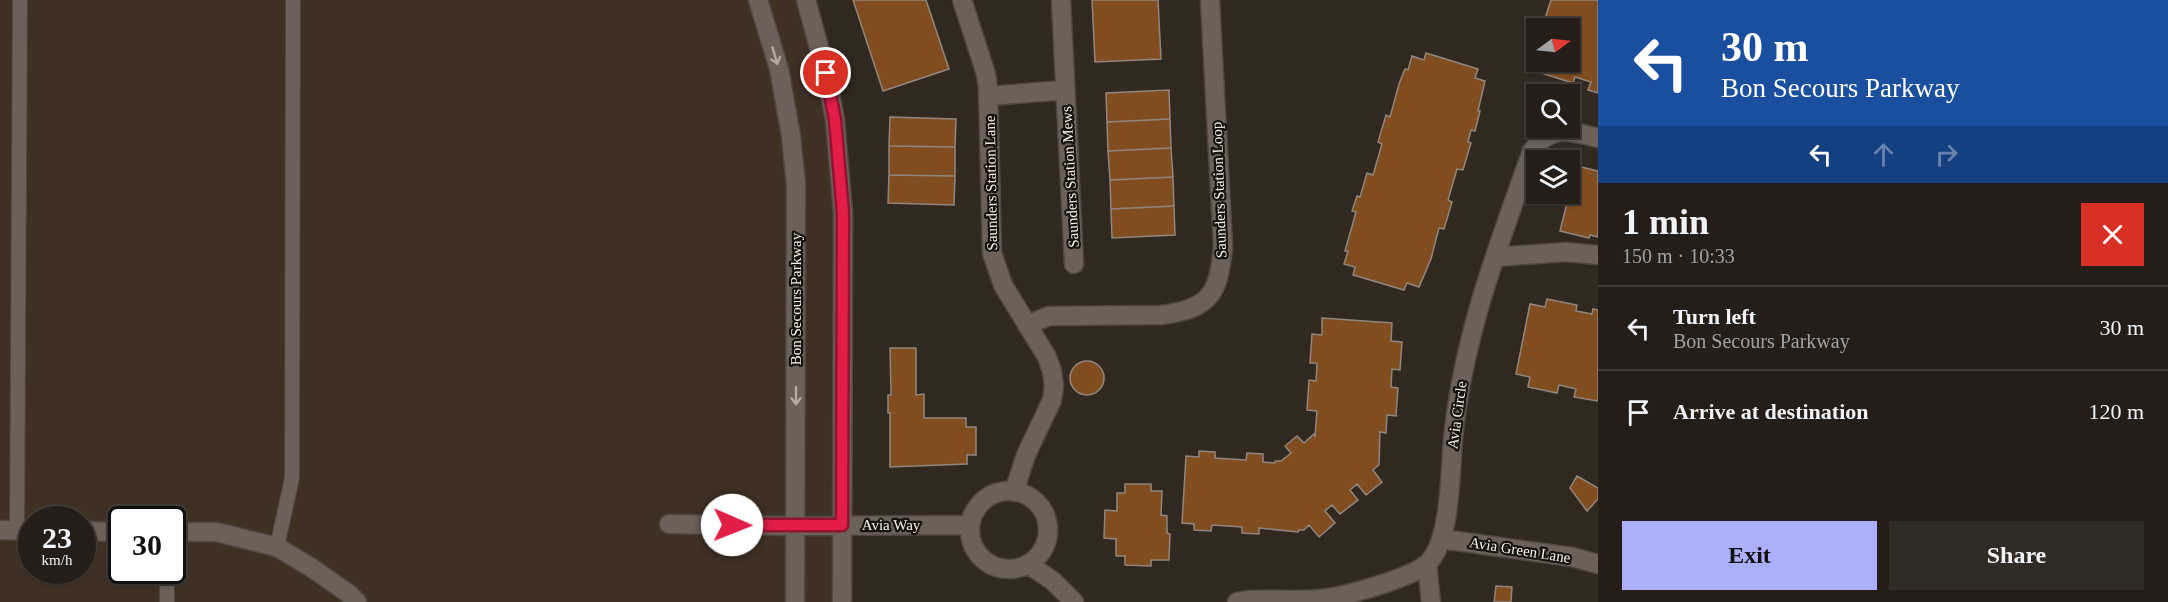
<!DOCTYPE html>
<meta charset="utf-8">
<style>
body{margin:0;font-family:Georgia,serif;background:#312b25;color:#f1f3f6;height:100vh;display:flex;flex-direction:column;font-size:22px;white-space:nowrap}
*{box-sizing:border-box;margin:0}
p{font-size:20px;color:#a3a2a2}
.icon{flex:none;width:33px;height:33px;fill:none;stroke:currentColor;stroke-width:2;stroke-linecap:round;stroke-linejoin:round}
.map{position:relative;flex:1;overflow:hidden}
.side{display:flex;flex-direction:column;background:#251e18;width:570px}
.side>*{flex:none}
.hud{background:#1a4fa0;color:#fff;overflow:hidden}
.needle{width:39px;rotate:75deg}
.tools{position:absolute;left:1526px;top:18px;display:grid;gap:12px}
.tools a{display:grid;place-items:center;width:54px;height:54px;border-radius:0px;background:#251e18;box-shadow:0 2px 4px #0004,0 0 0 2px #423c37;font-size:30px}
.speed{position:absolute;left:18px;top:506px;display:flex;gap:12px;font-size:30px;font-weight:700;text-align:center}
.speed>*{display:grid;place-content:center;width:78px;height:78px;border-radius:50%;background:#251e18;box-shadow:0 2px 4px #0004,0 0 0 2px #423c37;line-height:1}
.speed small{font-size:15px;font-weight:400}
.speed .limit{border:3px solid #111;border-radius:9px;background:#fff;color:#111}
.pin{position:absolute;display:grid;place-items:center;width:51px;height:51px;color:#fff;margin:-26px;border:3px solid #fff;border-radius:50%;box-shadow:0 2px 6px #0007}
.me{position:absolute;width:66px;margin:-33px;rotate:91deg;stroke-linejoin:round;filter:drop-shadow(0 0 4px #0008)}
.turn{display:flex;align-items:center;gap:21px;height:126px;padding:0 24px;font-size:27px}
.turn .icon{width:78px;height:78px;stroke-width:2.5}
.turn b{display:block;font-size:42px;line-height:51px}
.lanes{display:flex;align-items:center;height:57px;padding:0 24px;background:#0003;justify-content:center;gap:30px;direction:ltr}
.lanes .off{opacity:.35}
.round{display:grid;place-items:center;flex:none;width:63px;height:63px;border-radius:0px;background:#312b25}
.head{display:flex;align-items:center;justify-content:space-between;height:102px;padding:0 24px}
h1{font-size:36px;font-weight:600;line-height:45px}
.primary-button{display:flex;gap:12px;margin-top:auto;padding:12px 24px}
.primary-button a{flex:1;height:69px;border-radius:0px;background:#acaffb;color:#111;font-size:24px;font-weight:600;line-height:69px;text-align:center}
.primary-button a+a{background:#312b25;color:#f1f3f6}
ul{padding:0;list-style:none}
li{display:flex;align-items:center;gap:18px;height:84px;padding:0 24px;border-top:2px solid #423c37}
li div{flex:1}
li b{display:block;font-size:22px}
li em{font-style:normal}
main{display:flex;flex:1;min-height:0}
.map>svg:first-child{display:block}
.built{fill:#3f3024;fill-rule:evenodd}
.building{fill:#804d20;stroke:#91867d;stroke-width:1.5}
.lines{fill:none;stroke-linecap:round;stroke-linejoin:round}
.service-casing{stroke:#4f4740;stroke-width:16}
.minor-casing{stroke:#4f4740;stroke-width:21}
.service{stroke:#6c6159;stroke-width:14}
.minor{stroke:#6c6159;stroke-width:18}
.oneway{stroke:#b2a9a2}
.route-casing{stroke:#92132f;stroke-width:15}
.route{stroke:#e11d48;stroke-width:10}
.labels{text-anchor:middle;stroke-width:4.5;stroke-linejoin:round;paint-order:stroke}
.street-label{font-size:15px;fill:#f8f1ec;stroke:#16120e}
</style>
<main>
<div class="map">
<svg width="1598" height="602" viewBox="0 0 1598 602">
<rect width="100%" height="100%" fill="#312820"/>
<!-- built -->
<path class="built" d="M0 0H808L839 138 843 602H0ZM32 519H82V570H32ZM122 519H172V570H122Z"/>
<!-- building -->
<path class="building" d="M853 0H926L949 69 883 91Z
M1092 0H1158L1161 59 1095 62Z
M1551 0H1598V93L1588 90 1591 82 1575 77 1573 83 1544 74 1547 63 1542 62H1569V28H1542Z
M1426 53 1478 69 1475 78 1485 81 1478 111H1480L1475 131 1471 130 1468 142 1471 143 1463 170 1457 169 1448 200 1452 202 1444 229 1439 228 1431 259 1419 287 1407 283 1404 290 1353 275 1355 267 1344 264 1348 251H1345L1356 212 1352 211 1357 196 1360 197 1367 173 1373 175 1382 144 1378 142 1386 115 1390 117 1399 84 1405 69 1408 70 1412 56 1424 60Z
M1169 90 1170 119 1107 122 1106 93Z
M890 117 956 119 955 147 889 146Z
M1170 119 1171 148 1108 151 1107 122Z
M889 146 955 147V176L889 175Z
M1171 148 1173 177 1110 180 1108 151Z
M1573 165 1598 171V237L1590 235 1589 238 1560 231 1574 175H1571Z
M889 175 955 176 954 205 888 203Z
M1173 177 1174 206 1111 209 1110 180Z
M1174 206 1175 235 1112 238 1111 209Z
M1547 299 1577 305 1576 311 1592 314 1593 309 1598 310V401L1574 397 1576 389 1559 385 1557 393 1528 387 1530 377 1516 374 1530 304 1545 307Z
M1322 318 1392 323 1391 341 1402 342 1400 370 1392 369 1391 387 1398 388 1396 416 1387 415 1386 433 1380 432 1379 465 1373 470 1382 482 1366 495 1357 484 1350 490 1358 500 1340 514 1332 505 1325 511 1335 523 1319 537 1309 525 1304 530H1299L1298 532 1259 528V534L1242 533V527L1212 525 1211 531 1194 530V524L1182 523 1186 456 1199 457V451L1215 452V458L1246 460 1247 453 1263 454V462L1275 463V461H1281L1291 453 1285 446 1297 436 1304 443 1314 434 1315 436 1317 411 1307 410 1309 380 1316 381 1317 363H1310L1312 334 1322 335Z
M890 348H916V395L924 394V418H966V427H976V455H967V464L890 467V413H888V395H891Z
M1070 378a17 17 0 1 1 34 0a17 17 0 1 1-34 0Z
M1577 476 1598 488V499L1587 511 1570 488Z
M1125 484H1151V491H1162L1161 515 1167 516V533L1170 534 1169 560H1151V566L1125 565V556H1116V539L1104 538 1105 510 1117 511V493H1125Z
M1496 586 1512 587 1511 602H1494Z"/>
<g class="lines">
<defs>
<path id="service" d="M17 531 20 0
M277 547 292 478 293 0
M167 602V570"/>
<path id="minor" d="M758 0 779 69 791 136 796 185 795 602
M806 0 826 73 835 120 843 213 842 602
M962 0 986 74 988 88 992 253 1003 285 1047 357 1052 371 1054 386 1052 400 1026 455 1014 492
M1061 0 1074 264
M989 96 1065 90
M1495 257 1566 252 1598 255
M1027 325 1049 316 1161 315C1210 309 1219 294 1223 246L1210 0
M970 530a39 39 0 1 1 78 0a39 39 0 1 1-78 0Z
M669 524 795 526 970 525
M0 530 32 531
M82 531 122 532
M172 532H216L277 547 312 568 349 594 357 602
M1442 539 1572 557 1598 564
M1028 564 1053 581 1074 602
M1427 564 1431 602
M1237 602 1248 600C1272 599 1297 601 1321 599 1343 597 1412 578 1428 563 1451 540 1450 473 1453 440 1462 340 1498 246 1532 151 1551 124 1570 131 1598 138"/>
</defs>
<!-- service casing -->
<use href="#service" class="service-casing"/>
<!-- minor casing -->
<use href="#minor" class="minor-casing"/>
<!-- service -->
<use href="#service" class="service"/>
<!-- minor -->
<use href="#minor" class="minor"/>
</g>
<!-- one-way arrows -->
<defs><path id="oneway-shaft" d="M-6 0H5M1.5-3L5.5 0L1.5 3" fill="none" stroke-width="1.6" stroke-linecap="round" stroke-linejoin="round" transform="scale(1.5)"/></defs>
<g class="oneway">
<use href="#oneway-shaft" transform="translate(775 56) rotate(73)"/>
<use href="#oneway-shaft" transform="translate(796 396) rotate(90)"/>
</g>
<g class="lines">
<defs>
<path id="route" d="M732 525H842L843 213 835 120 826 73"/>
</defs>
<!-- route casing -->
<use href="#route" class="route-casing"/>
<!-- route -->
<use href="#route" class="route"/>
</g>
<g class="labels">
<!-- street labels -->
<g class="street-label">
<text transform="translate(1070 177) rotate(-93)" y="5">Saunders Station Mews</text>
<text transform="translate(991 183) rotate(-91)" y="5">Saunders Station Lane</text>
<text transform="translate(1219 190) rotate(-92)" y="5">Saunders Station Loop</text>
<text transform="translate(796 299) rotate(-90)" y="5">Bon Secours Parkway</text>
<text transform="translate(1457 415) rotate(-82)" y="5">Avia Circle</text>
<text x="891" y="530">Avia Way</text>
<text transform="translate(1520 550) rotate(9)" y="5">Avia Green Lane</text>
</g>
</g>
</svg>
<div class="tools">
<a><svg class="needle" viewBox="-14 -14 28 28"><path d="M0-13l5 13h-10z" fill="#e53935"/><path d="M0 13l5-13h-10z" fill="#a3a2a2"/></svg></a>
<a><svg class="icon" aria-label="search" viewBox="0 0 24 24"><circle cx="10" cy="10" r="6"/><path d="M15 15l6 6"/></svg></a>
<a><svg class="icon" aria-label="layers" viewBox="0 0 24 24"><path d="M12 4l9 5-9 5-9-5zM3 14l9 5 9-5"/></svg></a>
</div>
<div class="speed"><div>23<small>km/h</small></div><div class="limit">30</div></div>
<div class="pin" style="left:826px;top:73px;background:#d93025"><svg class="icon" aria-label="arrive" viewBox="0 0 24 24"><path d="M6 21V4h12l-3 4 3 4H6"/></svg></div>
<svg class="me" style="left:732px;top:525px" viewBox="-20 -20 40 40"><circle r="19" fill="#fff"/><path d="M0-13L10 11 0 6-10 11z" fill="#e11d48"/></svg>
</div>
<section class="side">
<div class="hud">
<div class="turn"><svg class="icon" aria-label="left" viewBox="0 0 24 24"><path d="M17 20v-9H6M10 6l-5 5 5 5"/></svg><div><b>30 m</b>Bon Secours Parkway</div></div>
<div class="lanes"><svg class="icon" aria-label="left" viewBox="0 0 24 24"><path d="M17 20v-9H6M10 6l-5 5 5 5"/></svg><svg class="icon off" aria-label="ahead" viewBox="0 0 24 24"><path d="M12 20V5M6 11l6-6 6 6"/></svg><svg class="icon off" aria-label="right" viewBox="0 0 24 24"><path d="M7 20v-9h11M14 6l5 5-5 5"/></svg></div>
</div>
<div class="head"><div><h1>1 min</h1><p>150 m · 10:33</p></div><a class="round" style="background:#d93025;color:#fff"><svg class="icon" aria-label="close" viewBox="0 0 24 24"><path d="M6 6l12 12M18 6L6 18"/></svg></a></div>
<ul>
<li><svg class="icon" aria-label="left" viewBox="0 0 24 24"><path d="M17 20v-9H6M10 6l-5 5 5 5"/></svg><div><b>Turn left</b><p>Bon Secours Parkway</p></div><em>30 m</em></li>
<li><svg class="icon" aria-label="arrive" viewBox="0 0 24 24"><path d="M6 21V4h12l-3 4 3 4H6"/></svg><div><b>Arrive at destination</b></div><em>120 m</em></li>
</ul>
<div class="primary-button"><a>Exit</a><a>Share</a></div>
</section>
</main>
